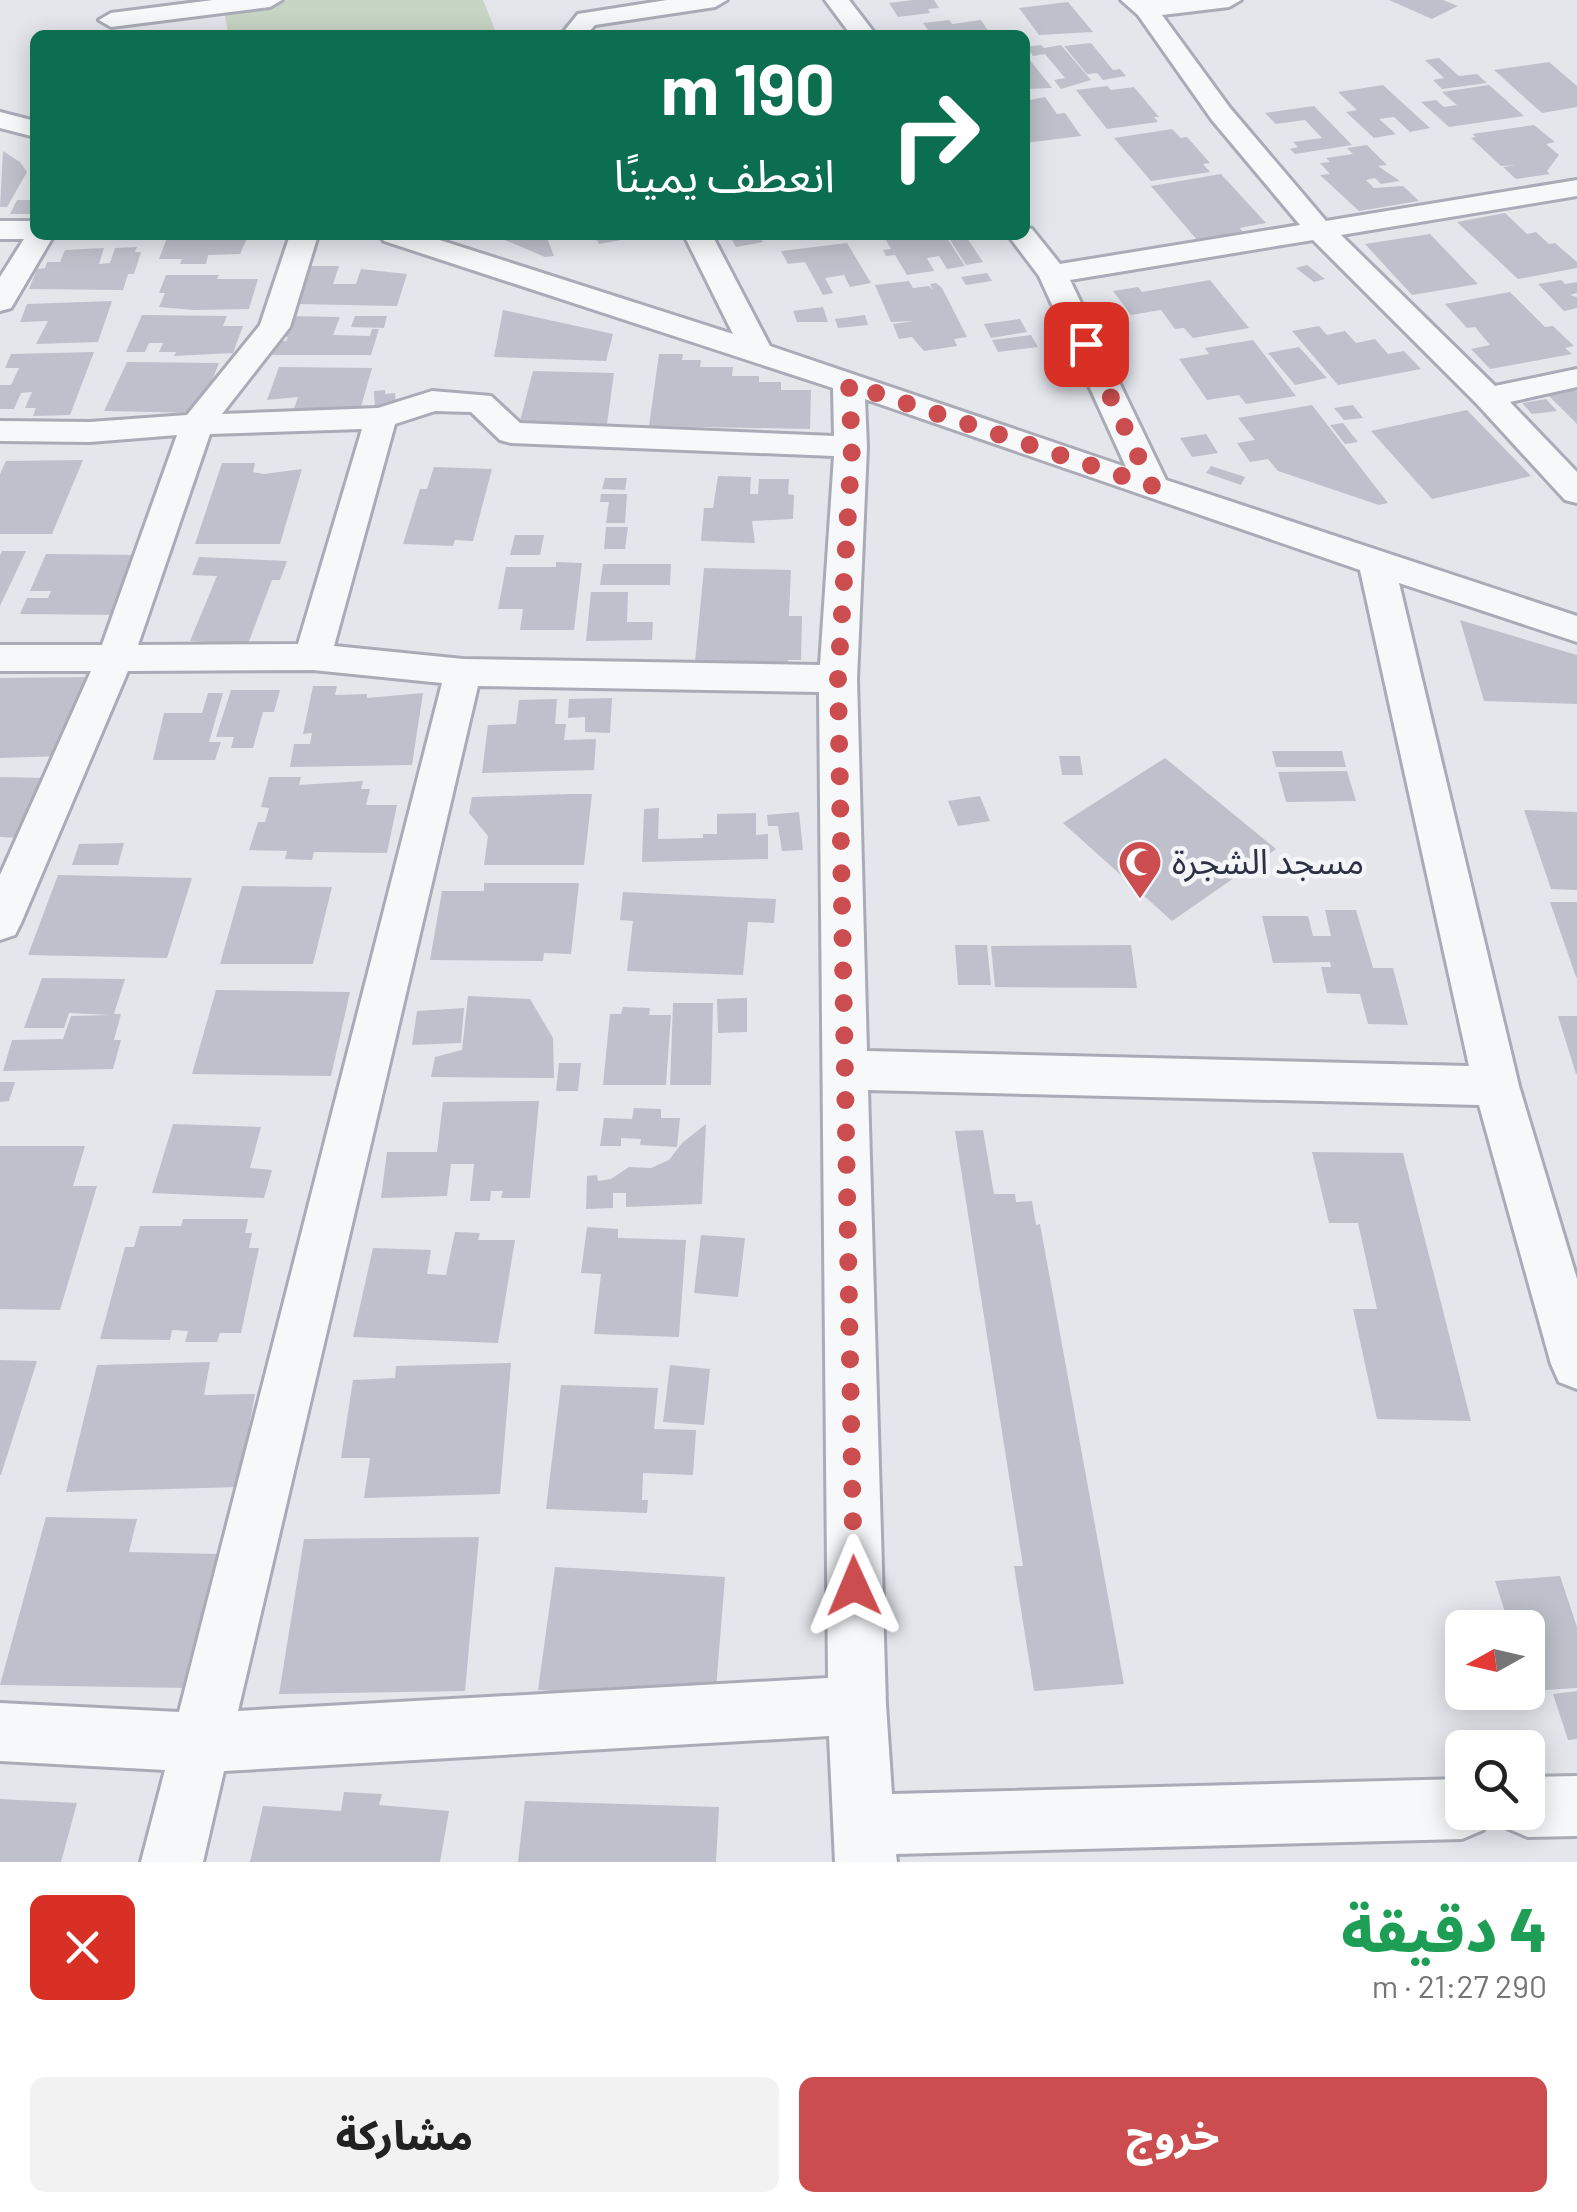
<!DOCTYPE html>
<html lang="ar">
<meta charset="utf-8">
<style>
body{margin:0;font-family:Barlow,"Noto Sans Arabic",sans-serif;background:#f2f2f2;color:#222;direction:rtl;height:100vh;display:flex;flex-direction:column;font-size:38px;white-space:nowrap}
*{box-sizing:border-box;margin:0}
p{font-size:32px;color:#767676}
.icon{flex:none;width:55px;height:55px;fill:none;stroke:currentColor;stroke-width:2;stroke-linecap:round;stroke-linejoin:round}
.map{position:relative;height:1862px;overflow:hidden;direction:ltr}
.sheet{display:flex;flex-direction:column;background:#fff;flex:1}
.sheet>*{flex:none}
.hud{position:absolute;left:30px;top:30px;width:1000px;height:210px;border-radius:15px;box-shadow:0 5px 25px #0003;direction:rtl;background:#0b6e4f;color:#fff;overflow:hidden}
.needle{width:65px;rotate:262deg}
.fabs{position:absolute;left:1445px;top:1610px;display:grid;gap:20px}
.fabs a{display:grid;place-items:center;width:100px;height:100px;border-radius:15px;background:#fff;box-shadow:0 5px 25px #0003;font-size:50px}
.pin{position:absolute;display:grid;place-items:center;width:85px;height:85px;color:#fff;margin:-42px;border-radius:20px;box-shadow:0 5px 15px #0006}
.me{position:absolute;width:110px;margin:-55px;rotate:359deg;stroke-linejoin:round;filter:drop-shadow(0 0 8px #0008)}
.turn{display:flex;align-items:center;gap:35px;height:210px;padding:0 30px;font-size:45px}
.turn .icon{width:130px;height:130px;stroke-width:2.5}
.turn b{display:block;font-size:70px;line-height:85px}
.round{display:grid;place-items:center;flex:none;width:105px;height:105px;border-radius:15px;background:#f2f2f2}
.headline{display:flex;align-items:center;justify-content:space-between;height:170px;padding:0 30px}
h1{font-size:60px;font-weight:800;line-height:75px;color:#1e9e55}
.button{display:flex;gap:20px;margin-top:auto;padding:20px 30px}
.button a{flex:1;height:115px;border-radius:15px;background:#cc4d4f;color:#fff;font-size:40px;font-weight:800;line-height:115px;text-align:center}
.button a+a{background:#f2f2f2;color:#222}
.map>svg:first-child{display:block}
.green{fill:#c7d5c5}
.building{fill:#bec1cb}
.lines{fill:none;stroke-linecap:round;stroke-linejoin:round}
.minor-casing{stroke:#a9acb6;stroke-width:6}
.minor{fill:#f7f8fa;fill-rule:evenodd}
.route{stroke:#cc4d4f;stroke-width:18;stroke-dasharray:0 32.4}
.labels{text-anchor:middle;stroke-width:9;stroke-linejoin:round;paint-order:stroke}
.poi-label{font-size:35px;fill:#2c3144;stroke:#f4f5f9;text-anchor:start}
</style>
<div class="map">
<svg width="1577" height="1862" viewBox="0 0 1577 1862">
<rect width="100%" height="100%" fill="#e4e6ec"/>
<!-- green -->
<path class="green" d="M289 0H483L497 35H228L224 8Z"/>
<!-- building -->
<path class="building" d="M913 0H934L939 8 928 9 930 13 898 17 889 3Z
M1389 0H1443L1458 6 1432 19Z
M1068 2 1093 32 1039 35 1019 8Z
M949 20 952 24 981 20 991 35H927L924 31 928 30 923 23Z
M1091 43 1113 70 1120 69 1126 76 1103 80 1097 73 1087 74 1064 46Z
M1041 45 1044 48 1061 45 1091 80 1061 89 1054 80 1065 78 1045 54 1033 56 1026 47Z
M1025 54 1052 88 1025 89Z
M1439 58 1459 76 1477 74 1487 83 1442 89 1433 80 1444 78 1425 60Z
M1549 62 1577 86V107L1542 113 1494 70Z
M1383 85 1430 128 1410 132 1394 117 1379 119 1396 134 1374 138 1346 112 1357 110 1338 92Z
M1489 85 1524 116 1449 127 1421 102 1436 100 1444 107 1457 105 1442 92Z
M1107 86 1111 90 1134 87 1159 117H1154L1158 122 1107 129 1076 90Z
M1045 97 1057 114 1065 113 1081 136 1025 143V130L1030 129 1025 122V101Z
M1314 106 1352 145 1295 154 1290 149 1298 147 1293 142 1322 138 1305 120 1276 124 1265 113Z
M1534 125 1555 142 1546 144 1559 155 1547 171 1550 174 1516 179 1503 167 1516 165 1501 166 1471 138 1476 137 1472 134Z
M1172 129 1181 138 1187 137 1210 163 1203 164 1210 172 1151 181 1114 138Z
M1367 145 1387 165 1378 166 1400 181 1381 184 1375 178 1366 180 1374 188 1403 186 1419 201 1359 211 1320 175 1330 174 1320 163 1330 162 1326 158 1353 154 1347 148Z
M3 151 20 162 27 172 7 207H0Z
M1221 174 1266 223 1240 228 1243 232 1197 240 1151 186Z
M17 200H35V214H10Z
M1505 213 1527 234 1536 232 1549 244 1555 243 1577 262V268L1518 279 1457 222Z
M1430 234 1478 284 1412 295 1365 244Z
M191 235H238L247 238 240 254 208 255 206 264H180L182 259H159L167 238Z
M493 235H546L554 256 545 257Z
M595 235H638V237L599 244Z
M759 235 763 242 736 247 730 237Z
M883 235H945L965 266 947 269 939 256 927 258 934 271 907 275 895 255 886 256 883 250 891 249Z
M947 235H965L983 262 966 265Z
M847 243 871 283 850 287 844 275 825 278 833 293 823 295 805 262 788 264 781 251Z
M137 247 135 252H141L134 274H128L123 290 29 289 37 269 45 268 47 262H60L65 250 104 248 99 264 110 263 115 248Z
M1307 265 1325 279 1314 282 1296 268Z
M311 266H339L333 284H356L361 269 407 274 397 306 297 304Z
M987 273 992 281 966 285 961 277Z
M166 275H219L217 279H258L249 309 194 310 159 307 165 293H159Z
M1210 280 1249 328 1193 338 1184 328 1175 329 1161 310 1131 315 1113 291 1138 287 1142 292Z
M1561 280 1565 284 1577 282V293L1570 295 1577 297V308L1564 311 1538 284Z
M909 281 913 288 929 286 933 290 930 284 936 283 942 288 967 337 954 339 957 346 924 351 912 337 899 339 893 324 914 321 891 322 875 285Z
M1510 292 1545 327 1553 326 1574 346 1565 348 1572 354 1490 369 1471 349 1490 345 1475 327 1467 328 1445 304Z
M112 301 98 342 36 344 48 321 20 322 27 304Z
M823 307 828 322H797L793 311Z
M503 310 613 334 606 361 494 357Z
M142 315 227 316 223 326H243L233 353 174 356 176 352H159L163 343H149L145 352H126Z
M865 315 868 325 838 328 835 319Z
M287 316 340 317 333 335 370 336 372 329H379L371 355H272L278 341H286L288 337 279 336Z
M355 316H387L384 328 351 327Z
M1020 319 1027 332 991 338 984 324Z
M1319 326 1327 335 1345 331 1356 343 1375 339 1388 354 1404 351 1421 369 1338 385 1292 331Z
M1031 335 1038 347 998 352 992 340Z
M1253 340 1296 396 1246 404 1239 395 1207 400 1179 359 1209 354 1205 348Z
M1299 347 1327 378 1295 385 1268 353Z
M94 352 70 415 33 416 36 408H25L32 392 21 393 14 409H0V385H11L19 368H5L11 354Z
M659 354H683L682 360H701L700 367H733L732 376H759V382H781V390H811L810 429 649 426Z
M127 362 219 363 199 413 104 411Z
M279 367 372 368 358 417H291L298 397 267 400Z
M533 371 614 373 607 424 520 421Z
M1577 389V424L1548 395Z
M385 390V394L395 393 396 409 375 412 374 391Z
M1546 399 1557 411 1532 414 1522 403Z
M1312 405 1388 503 1379 505 1278 471 1268 459 1250 462 1237 443 1255 440 1238 418Z
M1353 405 1363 418 1344 420 1334 408Z
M1467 410 1531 476 1432 499 1371 431Z
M1343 423 1358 442 1345 444 1330 425Z
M1206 434 1218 453 1192 457 1180 438Z
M83 460 52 534H0V474L6 461Z
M222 463H255L253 472 264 474 302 469 280 544H195Z
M1211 466 1245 477 1241 485 1206 473Z
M434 467 492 469 473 541 455 540 453 546 403 544 420 489H427Z
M718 476 751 477 750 494H758L759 479H789L788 494 794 495 793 519 752 521 755 543 701 541 704 508H713Z
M605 478H627L625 490 602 489Z
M601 494H627L625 523H606L609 502H600Z
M606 527H628L625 549H604Z
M515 535H544L540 555H510Z
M2 551H26L0 606V555Z
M46 554 146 555 122 615 20 614 27 598H48L51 591H30Z
M199 557 287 561 280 580H272L248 644 190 641 217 576 192 575Z
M556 562 582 563 574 630H520L523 609H498L506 567H556Z
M603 564H671L670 585H600Z
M704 568 791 570 789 616H802L801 660H788V664L695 662Z
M591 592H628L627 622H653L652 640 586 641Z
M1460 620 1577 655V704L1484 701Z
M92 677 65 756 0 758V678Z
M313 686H337L335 695 367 694V698L423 693 412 765 290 767 294 744H310L312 733 303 734Z
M231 690H280L274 712H263L253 748H231L234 737H216Z
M208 693H223L209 742H221L215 760H153L164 713H202Z
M612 698 610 733 585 732V717L568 718 569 699Z
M557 699 555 724H566L564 740 596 739 594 770 482 773 488 725 516 724 519 700Z
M1272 751H1342L1346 767H1276Z
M1059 756H1080L1083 775H1062Z
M1165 758 1276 849 1172 921 1063 823Z
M1347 771 1356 801 1286 802 1278 772Z
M0 777 45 778 19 838 0 837Z
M269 777H301L299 785 363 781 361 789H370L366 805H397L387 853 314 852 312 860 285 859 287 851 249 850 258 822H265L269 808 261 807Z
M568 794H592L584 865H484L488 836 469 813 472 797Z
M980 796 990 821 958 826 948 801Z
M659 808 658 839 703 838V834H717V814L756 813V835L768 834V859L642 862 644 809Z
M1524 810 1577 812V890L1551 889Z
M799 812 803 850 782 851 778 826H768L767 815Z
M124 843 118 865H72L79 844Z
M58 875 192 878 167 958 28 955Z
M484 883H579L571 954 544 953 543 961 430 960 442 891H484Z
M242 886 332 887 313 964H220Z
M623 892 776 899 774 923 748 922 743 975 627 971 633 921 620 920Z
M1550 902H1577V977H1576Z
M1325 910H1356L1373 968H1393L1408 1025 1368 1024 1360 994 1327 993 1321 967H1331L1330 962 1273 963 1262 916H1308L1313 936H1331Z
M955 945H987L991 985H958Z
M1131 945 1137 988 995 987 991 946Z
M42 978 125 979 114 1014H121L114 1040H121L113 1069 3 1071 12 1040 63 1039 71 1016 109 1015 69 1013 64 1028H24Z
M216 990 350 992 331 1076 192 1074Z
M468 996 530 999 553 1038 554 1078 431 1077 435 1057 462 1050Z
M747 998V1032L718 1033 717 999Z
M673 1003H713L711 1085H670Z
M623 1007 650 1008 649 1015H671L666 1085H603L610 1014H621Z
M464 1008 461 1043 412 1045 417 1011Z
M1558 1016H1577V1074H1576Z
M559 1063H581L578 1091H556Z
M0 1082H15L9 1101 0 1102Z
M539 1101 530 1198H501L503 1191H491L490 1201H470L474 1164H451L447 1196 381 1198 387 1152H437L443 1102Z
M634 1108 661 1109V1118H680L677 1147 640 1145 641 1139 621 1138V1146H600L604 1118 632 1119Z
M173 1124 261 1127 250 1168 272 1170 264 1198 152 1193Z
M706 1124 702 1204 626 1207V1193H613V1208L586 1209 587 1176 597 1175 598 1181 611 1179 629 1167 651 1168 669 1160 682 1143Z
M983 1130 994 1194H1015L1016 1202 1032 1201 1036 1225 1040 1224 1124 1684 1034 1691 1014 1566H1023L955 1131Z
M0 1146H85L73 1186H97L60 1310 0 1309Z
M1312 1152 1403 1153 1471 1421 1377 1419 1353 1309H1377L1358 1223H1329Z
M183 1219H248L245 1233H252L249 1248H259L241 1333H220L217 1342H185L188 1331 172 1330 170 1340 100 1339 125 1247H134L140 1226H181Z
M587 1227 618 1229V1238L686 1240 679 1337 594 1334 601 1274 581 1273Z
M455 1232 480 1233 478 1240H515L498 1343 353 1337 373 1248 431 1250 427 1274 446 1275Z
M701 1235 745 1238 738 1297 694 1293Z
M0 1360 37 1361 1 1475H0Z
M210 1362 204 1395 255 1394 238 1487 66 1492 97 1365Z
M511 1363 500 1494 364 1498 370 1458H341L353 1380 395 1378 396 1366Z
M670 1365 710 1369 704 1425 663 1422Z
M561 1385 658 1388 654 1429 696 1430 693 1475 643 1473 642 1500H648L647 1513 546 1509Z
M46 1517 137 1519 129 1552 218 1554 187 1688 0 1685Z
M479 1537 465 1691 279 1694 304 1539Z
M555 1567 725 1577 715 1701 538 1690Z
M1560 1576 1577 1627V1688L1530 1691 1528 1628H1510L1495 1581Z
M1577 1691V1739L1568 1740 1553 1694Z
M344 1792 382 1794 379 1805 449 1811 440 1862H250L263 1806 341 1811Z
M0 1799 77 1803 61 1862H0Z
M525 1801 719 1807 716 1862H518Z"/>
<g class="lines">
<defs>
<path id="minor" d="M213 0H282L270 7 111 27 99 20 111 13Z
M667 0H727L715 7 595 25 586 35H561L578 14Z
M825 0H849L876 35H851Z
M1121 0H1241L1229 7 1162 15 1230 108 1326 221 1577 180V196L1341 235 1495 386 1577 369V387L1510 402 1577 472V503L1565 500 1477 404 1313 240 1070 280 1166 480 1577 616V642L1399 583 1519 1086 1577 1279V1389L1559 1382 1551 1364 1479 1105 868 1090 886 1705 892 1794 1462 1779V1812H1491L1483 1830 1462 1839 896 1854 897 1862H835L829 1736 224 1771 203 1862H141L165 1770 0 1761V1703L179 1712 442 683 313 670 128 671 21 923 15 935 0 940V875L91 671H0V645H102L177 435 90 442 0 441V421L90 422 187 415 260 325 290 235H318L290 327 222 414 378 408 432 391 491 396 520 423 834 436 833 388 384 241 380 235H424L733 334 684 235H712L770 346 1126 467 1039 276 1008 235H1025V227L1032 229 1060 264 1300 225 1212 120 1138 15ZM865 399 1360 570 1469 1066 867 1051 857 679 867 447ZM435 411 471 412 500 440 511 443 834 456 820 665 463 659 334 646 395 424ZM362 429 298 644 138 645 210 434ZM478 686 819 692 828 1678 238 1711Z
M0 112 35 121V137L0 128Z
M0 221H35V235H54L11 308 0 311V277L24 239H0Z
M1577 1776V1836L1528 1837 1507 1828 1500 1812H1528V1777Z"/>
</defs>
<!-- minor casing -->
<use href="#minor" class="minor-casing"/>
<!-- minor -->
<use href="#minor" class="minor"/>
</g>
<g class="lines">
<!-- route -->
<path class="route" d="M854 1586 838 679 852 447 849 384 1152 486 1086 344"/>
</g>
<!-- icons -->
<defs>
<symbol id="mosque-pin" viewBox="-11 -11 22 30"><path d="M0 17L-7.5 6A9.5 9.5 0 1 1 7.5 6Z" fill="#cc4d4f" stroke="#f4f5f9"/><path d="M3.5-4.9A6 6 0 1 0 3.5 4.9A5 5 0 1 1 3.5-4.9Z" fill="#fff"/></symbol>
</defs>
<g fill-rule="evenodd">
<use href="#mosque-pin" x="1115" y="837" width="50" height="68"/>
</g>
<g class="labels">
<!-- poi labels -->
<g class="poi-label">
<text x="1172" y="874">مسجد الشجرة</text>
</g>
</g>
</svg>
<div class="fabs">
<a><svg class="needle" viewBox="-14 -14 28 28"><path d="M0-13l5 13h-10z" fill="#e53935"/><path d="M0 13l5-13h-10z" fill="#767676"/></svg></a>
<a><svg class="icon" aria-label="search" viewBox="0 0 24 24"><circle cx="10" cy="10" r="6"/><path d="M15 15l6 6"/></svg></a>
</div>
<div class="pin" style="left:1086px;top:344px;background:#d93025"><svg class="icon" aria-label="arrive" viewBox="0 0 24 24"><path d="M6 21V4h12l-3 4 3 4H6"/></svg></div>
<svg class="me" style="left:854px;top:1586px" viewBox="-20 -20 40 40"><path d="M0-17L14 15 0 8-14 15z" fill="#cc4d4f" stroke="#fff" stroke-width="4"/></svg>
<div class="hud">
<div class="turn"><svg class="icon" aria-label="right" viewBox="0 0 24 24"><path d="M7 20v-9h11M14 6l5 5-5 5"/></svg><div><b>190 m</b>انعطف يمينًا</div></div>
</div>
</div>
<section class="sheet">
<div class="headline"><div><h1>4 دقيقة</h1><p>290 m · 21:27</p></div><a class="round" style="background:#d93025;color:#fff"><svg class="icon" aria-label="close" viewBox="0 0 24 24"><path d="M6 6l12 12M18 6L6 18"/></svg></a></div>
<div class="button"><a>خروج</a><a>مشاركة</a></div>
</section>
